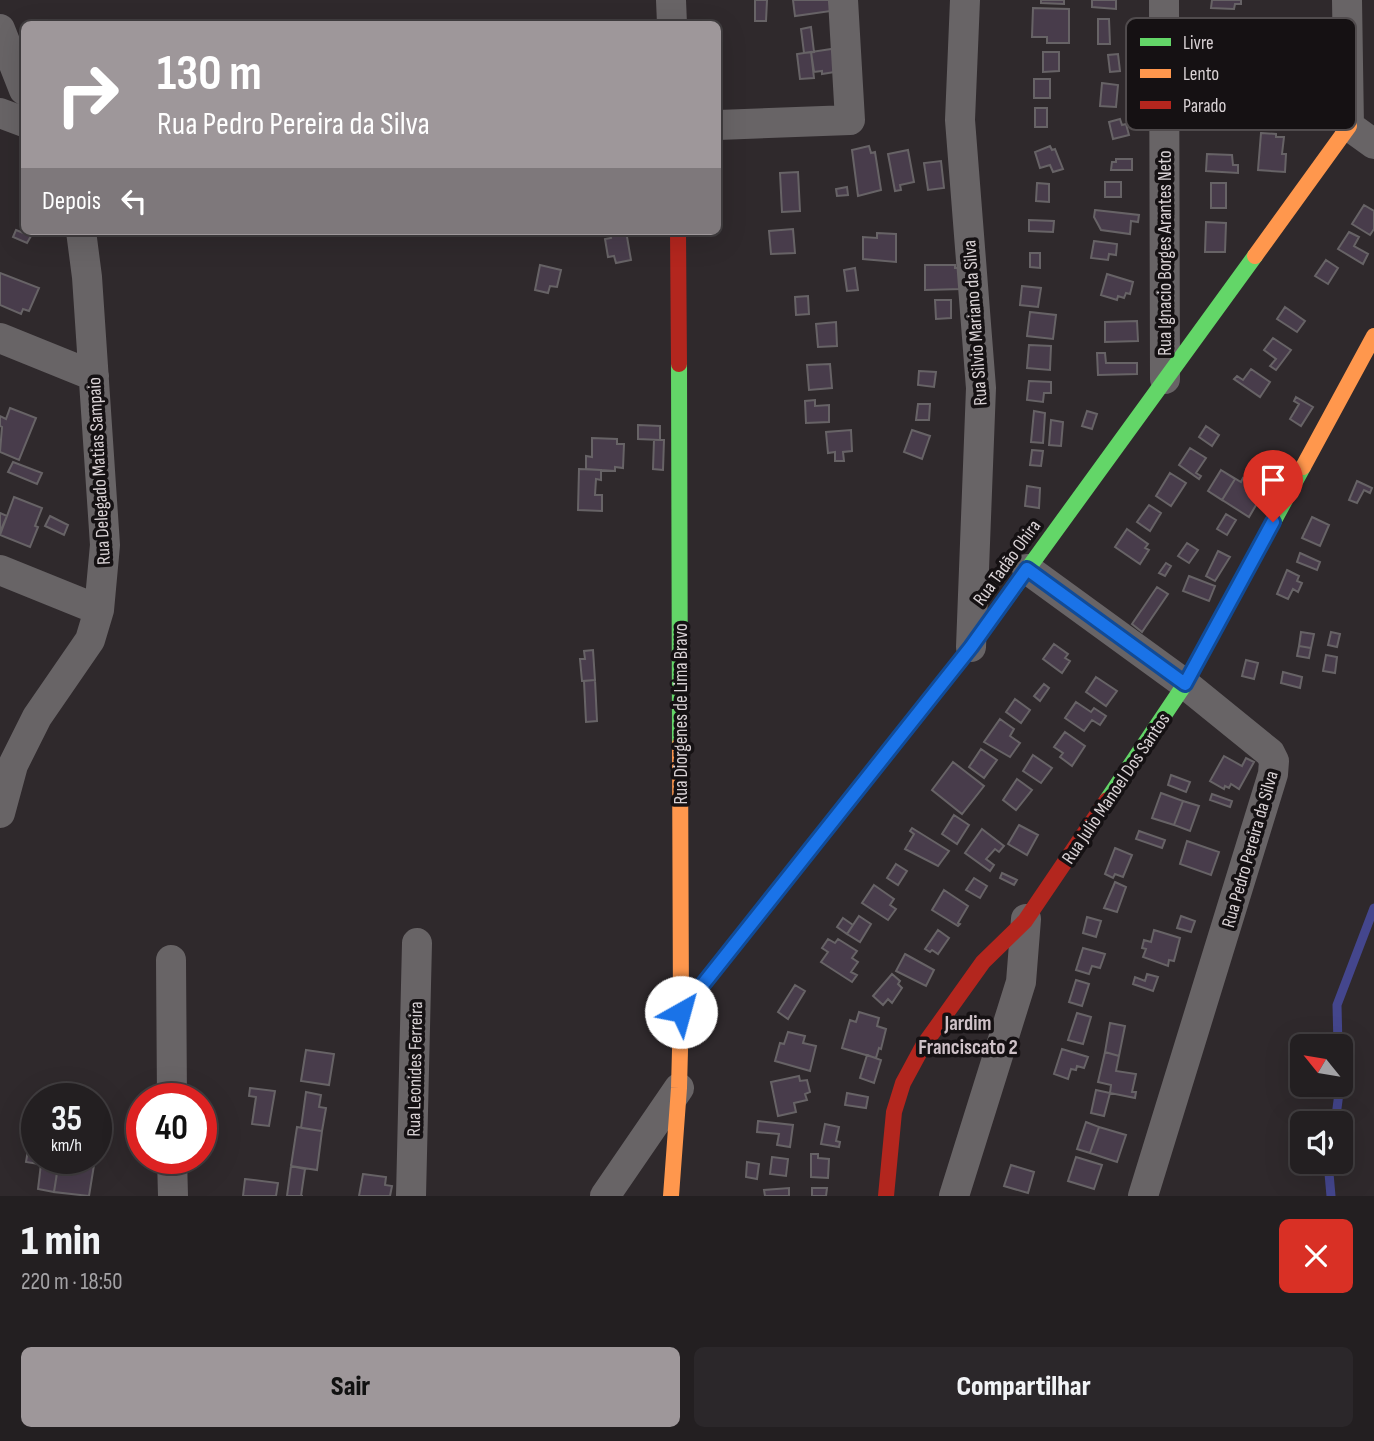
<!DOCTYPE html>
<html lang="pt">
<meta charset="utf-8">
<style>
body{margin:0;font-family:"Sofia Sans Condensed",sans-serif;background:#2b272a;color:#f1f3f6;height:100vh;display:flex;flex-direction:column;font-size:26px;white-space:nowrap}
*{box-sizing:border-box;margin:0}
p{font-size:23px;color:#a3a2a5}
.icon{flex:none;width:38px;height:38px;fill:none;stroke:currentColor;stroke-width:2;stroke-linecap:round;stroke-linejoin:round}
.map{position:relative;height:1196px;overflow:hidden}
.sheet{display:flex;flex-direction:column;background:#231f21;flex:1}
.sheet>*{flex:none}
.guide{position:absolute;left:21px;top:21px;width:700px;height:214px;border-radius:10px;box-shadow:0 7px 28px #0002,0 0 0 2px #403d3f;background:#9e979a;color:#fff;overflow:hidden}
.needle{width:46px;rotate:300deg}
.tools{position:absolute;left:1290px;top:1034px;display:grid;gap:14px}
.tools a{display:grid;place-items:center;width:63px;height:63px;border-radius:10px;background:#231f21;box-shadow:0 7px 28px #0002,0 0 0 2px #403d3f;font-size:35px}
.speed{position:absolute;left:21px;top:1083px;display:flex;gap:14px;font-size:35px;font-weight:700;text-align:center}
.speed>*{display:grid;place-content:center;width:91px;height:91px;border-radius:50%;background:#231f21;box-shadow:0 7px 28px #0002,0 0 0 2px #403d3f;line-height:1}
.speed small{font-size:18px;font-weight:400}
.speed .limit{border:10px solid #d22;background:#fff;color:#111}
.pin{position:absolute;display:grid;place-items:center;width:60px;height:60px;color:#fff;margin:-72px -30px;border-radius:50% 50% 50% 0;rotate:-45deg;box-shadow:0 0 7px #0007}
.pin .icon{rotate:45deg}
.me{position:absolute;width:77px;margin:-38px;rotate:38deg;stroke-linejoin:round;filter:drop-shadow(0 0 5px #0008)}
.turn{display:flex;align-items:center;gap:24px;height:147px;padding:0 21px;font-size:32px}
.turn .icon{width:91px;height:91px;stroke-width:2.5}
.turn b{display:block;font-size:49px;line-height:60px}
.then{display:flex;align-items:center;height:66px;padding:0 21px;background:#0003;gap:14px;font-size:26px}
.round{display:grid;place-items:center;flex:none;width:74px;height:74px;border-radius:10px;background:#2b272a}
.head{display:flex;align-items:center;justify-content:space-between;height:119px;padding:0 21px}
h1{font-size:42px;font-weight:800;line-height:52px}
.cta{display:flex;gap:14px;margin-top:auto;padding:14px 21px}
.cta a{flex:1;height:80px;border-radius:10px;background:#9e979a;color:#111;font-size:28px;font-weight:800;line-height:80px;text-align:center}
.cta a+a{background:#2b272a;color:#f1f3f6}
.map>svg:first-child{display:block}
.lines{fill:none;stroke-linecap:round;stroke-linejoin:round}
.stream{stroke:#44468d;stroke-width:9}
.building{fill:#483c4b;stroke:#676366;stroke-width:2}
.street{stroke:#686466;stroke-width:30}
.fast{stroke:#63d668;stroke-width:16}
.slow{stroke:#ff974d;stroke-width:16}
.jam{stroke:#b3261e;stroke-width:16}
.route-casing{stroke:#114b97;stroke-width:18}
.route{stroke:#1a73e8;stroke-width:12}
.labels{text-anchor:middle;stroke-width:7;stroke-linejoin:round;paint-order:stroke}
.street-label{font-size:19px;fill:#d9d2d5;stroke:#151113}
.neighbourhood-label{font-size:21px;font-weight:bold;fill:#cec1c7;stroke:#151113}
.key{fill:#151113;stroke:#504b4d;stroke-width:2}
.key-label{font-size:19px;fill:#d9d2d5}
</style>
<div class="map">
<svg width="1374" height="1196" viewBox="0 0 1374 1196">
<rect width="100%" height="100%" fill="#2f292c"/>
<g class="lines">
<!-- stream -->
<path class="stream" d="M1338 1046 1337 1005 1374 908
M1335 1124 1340 1085
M1328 1162 1331 1196"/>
</g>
<!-- building -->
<path class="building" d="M755 0H767L766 21H755Z
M793 0H829L831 11 795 16Z
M1041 0H1064V4L1041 3Z
M1092 0H1116V9L1092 7Z
M1212 0H1241V4H1235L1234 9 1211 8Z
M1033 8 1069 9V43H1047V37H1032Z
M1098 19H1109L1110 44H1098Z
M811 27 814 52 804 53 801 29Z
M838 48 841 71 822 74V71L814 72 811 52Z
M811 52 814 78 800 79 797 54Z
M1043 52H1059V71L1043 72Z
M1118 54 1120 71 1110 72 1108 55Z
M1034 79H1050V98H1034Z
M1102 83 1118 85 1116 107 1100 106Z
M1035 108H1047V127H1035Z
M1120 119 1122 125 1126 124 1129 135 1113 139 1109 122Z
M1261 133 1276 134V137H1284L1282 154H1286L1285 172 1258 170Z
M869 146 871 153 875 152 881 190 858 196 852 150Z
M1050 146 1052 150 1055 149 1063 169 1053 172 1050 165 1040 168 1035 152Z
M908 150 914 182 900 185 901 190 895 191 888 154Z
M1207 154 1232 155 1233 165H1238V173L1206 171Z
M1116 159H1132V170H1111L1112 162H1116Z
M941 161 944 188 928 190 924 163Z
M798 172 800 211 782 212 780 173Z
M1105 182H1121V197H1105Z
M1037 183 1049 184V202L1036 201Z
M1211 183H1226V208H1211Z
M847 187 848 195 837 196 836 189Z
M1364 205 1374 211V229L1370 235 1352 224Z
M1095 210 1139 215 1138 222 1131 221 1130 234 1101 230 1094 217Z
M1029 220 1054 221 1053 232 1029 231Z
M1206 222 1226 223 1225 252H1205Z
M793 229 795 253 771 254 769 231Z
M16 230 31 236 27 243 13 237Z
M626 231 631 260 616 263 614 256 608 257 605 239 611 238 610 234Z
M1349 232 1359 237 1354 246 1368 254 1363 264 1338 249Z
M877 233 896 234V262L863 259V237L877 238Z
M1094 241 1117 244 1116 255 1109 254 1108 260 1091 258Z
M1030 253H1040V268L1030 267Z
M1326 260 1338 268 1328 284 1315 276Z
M540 265 561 270 557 287 550 286 548 293 535 290Z
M925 265H955V268H968L962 289 925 290Z
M855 268 858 290 847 291 844 270Z
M0 273 39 288 29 311 23 309 21 314 0 305Z
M1107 274 1133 282 1130 294 1126 293 1124 298 1118 296 1117 300 1101 295Z
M1022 286 1041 288 1038 307 1020 305Z
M808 296 809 314 796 315 795 297Z
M935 300H951V318L936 319Z
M1285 307 1305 321 1297 332 1277 319Z
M1030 312 1056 315 1053 339 1027 336Z
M1137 321 1138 341 1105 342V322Z
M836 322 837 346 818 347 816 324Z
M1273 338 1291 350 1276 370 1270 366 1276 359 1264 350Z
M1029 345 1051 346 1050 370 1027 368Z
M1097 353H1105L1106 363H1137V374L1098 375Z
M830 364 832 388 809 390 807 365Z
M1251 369 1270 382 1260 397 1234 379 1237 376 1243 380Z
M919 371 936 372 934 387 918 385Z
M1029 381 1051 382V393H1044L1043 402 1027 400Z
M1296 397 1313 407 1301 426 1290 419 1299 404 1294 401Z
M815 400V406L829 405V422L806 423 805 401Z
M918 404H930L929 420H916Z
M10 408 36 418 19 460 0 452 2 427 0 426V416L6 419Z
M1034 411 1045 413 1043 443 1031 442Z
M1087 411 1097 414 1092 429 1082 426Z
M1051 420 1063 422 1061 446 1049 445Z
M638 425 660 426V440L638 439Z
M1206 426 1219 435 1212 446 1199 437Z
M851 430 852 451 843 452 844 461H835V452L828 453 826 432Z
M912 430 930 436 922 459 904 452Z
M592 438 617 439V444H624L623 468 615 467V471L586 469V456L592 457Z
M654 440H664L663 470 653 469Z
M1190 448 1206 458 1196 473 1201 476 1199 479 1179 465Z
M1032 450 1043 451 1041 466 1030 465Z
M13 462 42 473 37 484 8 472Z
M579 469 601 470V480L596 479 595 495H602V511L578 510Z
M1221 470 1241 482 1243 478 1252 484 1249 487 1262 495 1249 517 1208 491Z
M1221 470 1235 479 1222 500 1208 491Z
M1170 473 1186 483 1171 506 1156 496Z
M1357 481 1372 488 1370 493 1364 490 1357 503 1349 500Z
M1027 486 1040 488 1039 508 1025 506Z
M14 497 42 508 35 526 38 527 30 547 0 535Z
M1149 505 1161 513 1150 531 1137 522Z
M0 513 7 516 0 532Z
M1226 514 1236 520 1227 535 1217 529Z
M50 516 68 525 64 535 45 526Z
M1312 517 1329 525 1320 546 1302 538Z
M1127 529 1148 544 1145 548 1149 550 1140 564 1115 547Z
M1187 543 1198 550 1189 563 1178 556Z
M1218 551 1230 557 1215 581 1206 576Z
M1300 553 1320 562 1317 570 1297 562Z
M1166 563 1171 566 1165 576 1159 573Z
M1287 570 1299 576 1297 581 1302 583 1298 592 1293 589 1288 599 1277 594Z
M1189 576 1215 586 1209 601 1183 591Z
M1157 587 1168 594 1142 632 1132 624Z
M1301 632 1314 634 1311 648 1299 646Z
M1331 632 1340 634 1337 647 1328 645Z
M1054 644 1068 654 1065 658 1070 661 1062 673 1043 659Z
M1299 646 1311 648 1309 658 1297 656Z
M593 650 595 680 582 681 580 659H585L584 651Z
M1326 655 1337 657 1335 673 1323 671Z
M1246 660 1258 663 1254 679 1242 676Z
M1283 672 1302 677 1300 688 1281 683Z
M1096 677 1117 691 1106 706 1086 692Z
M595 680 597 721 586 722 584 681Z
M1044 684 1049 688 1040 701 1034 696Z
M1015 699 1030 710 1021 723 1006 712Z
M1076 702 1091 712 1094 708 1106 716 1100 725 1092 720 1084 731 1065 718Z
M1000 719 1014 729 1010 736 1020 743 1010 757 984 742Z
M1065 732 1085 746 1072 766 1060 757 1063 753 1054 747Z
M981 749 997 760 984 778 969 767Z
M1033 755 1052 768 1041 783 1023 771Z
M1224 756 1242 766 1246 758 1254 762 1239 789 1231 784 1229 788 1225 786 1224 789 1210 781Z
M953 762 984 786 962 814 932 790Z
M1171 775 1190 782 1186 792 1168 785Z
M1017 779 1032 790 1016 810 1003 800Z
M1161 793 1183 801 1174 825 1152 818Z
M1212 794 1232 801 1230 807 1210 800Z
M1183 801 1199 806 1190 831 1174 825Z
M954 815 969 825 957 844 942 834Z
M1019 825 1038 835 1027 855 1008 844Z
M912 828 949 851 938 866 905 849 914 834 910 831Z
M982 829 1004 846 999 852 995 849 986 859 994 865 990 871 965 853Z
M1139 831 1165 840 1162 848 1136 839Z
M1187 841 1219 852 1211 875 1180 864Z
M1115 848 1132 855 1123 877 1115 874 1113 878 1105 874Z
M896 864 907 871 898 885 887 878Z
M1002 873 1017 880 1014 885 1000 878Z
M974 878 987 886 980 898 966 890Z
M1115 882 1126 887 1117 912 1104 908Z
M874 885 894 899 890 905 896 909 888 920 862 903Z
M944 890 968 906 958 923 960 924 958 926 932 910Z
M859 916 871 924 860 942 847 934Z
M1181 916 1195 921 1191 932 1177 928Z
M1087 917 1101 921 1096 937 1083 933Z
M843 918 853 925 847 934 837 927Z
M938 930 949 938 938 954 932 950 930 952 925 949Z
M1154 930 1180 938 1174 961 1169 960 1168 966 1143 957 1146 949 1142 948 1144 940 1151 942Z
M828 939 835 943 838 939 857 951 852 958 858 962 851 972 857 975 852 982 821 962 828 952 822 948Z
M1083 948 1105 954 1100 968 1092 966 1089 974 1076 970Z
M905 954 934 970 926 986 896 971Z
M892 974 900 981 898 984 902 988 892 1003 888 999 883 1005 873 996Z
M1147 974 1158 977 1153 991 1133 984 1135 977 1145 981Z
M1076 980 1089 984 1082 1006 1069 1002Z
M795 985 805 991 788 1019 778 1012Z
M859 1012 879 1018 877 1026 886 1029 881 1049 879 1048 876 1058 842 1048 850 1020 856 1022Z
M1077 1013 1091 1017 1083 1044 1068 1040Z
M1110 1023 1125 1026 1119 1056 1105 1052Z
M788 1032 805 1036 803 1043 816 1046 810 1071 775 1061 780 1043 784 1044Z
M1062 1049 1088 1057 1084 1068 1077 1066 1076 1070 1071 1069 1068 1079 1054 1074Z
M306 1050 334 1054 329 1085 301 1081Z
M1105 1052 1119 1056 1116 1071 1136 1074 1132 1092H1136L1135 1098 1110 1093 1111 1085 1098 1082Z
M867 1055 881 1060 874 1083 860 1078Z
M799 1076 800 1081 807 1080 810 1092 805 1094 807 1100 794 1103 796 1112 778 1116 771 1082Z
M250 1088 275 1091 269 1126 252 1124 256 1097 249 1096Z
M1096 1090 1110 1093 1104 1116 1091 1113Z
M306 1092 321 1095 319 1107 326 1108 322 1131 301 1128Z
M847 1093 868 1097 866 1108 845 1105Z
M758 1121 793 1125 790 1147 777 1145 779 1134 757 1132Z
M1086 1122 1099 1127 1090 1153 1077 1149Z
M825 1124 839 1127 836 1141 840 1142 839 1147 821 1144Z
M297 1127 322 1131 317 1170 291 1166Z
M1099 1127 1126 1135 1117 1162 1090 1153Z
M31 1134 37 1135V1145L29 1144Z
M29 1144 37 1145V1158H59L58 1167 26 1162Z
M811 1154H818V1158L829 1159 828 1178 811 1177Z
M772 1157 788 1159 786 1176 770 1174Z
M1076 1157 1102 1165 1094 1189 1068 1181Z
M59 1160 94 1165 89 1196 54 1192Z
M747 1162 759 1164 757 1179 746 1177Z
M41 1164 58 1167 54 1192 38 1189Z
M1011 1165 1034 1172 1028 1193 1004 1186Z
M291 1166 305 1169 301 1196H303H287Z
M363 1174 386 1177 385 1185 392 1186 390 1196H359Z
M245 1179 278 1183 276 1196H243Z
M789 1188V1196H765L764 1190Z
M812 1188H827L826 1196H812Z"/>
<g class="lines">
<!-- street -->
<path class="street" d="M671 0 672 24
M965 0 960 120 981 388 971 647
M1164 0 1165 379
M1347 0 1349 126 1374 144
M0 29 24 90
M0 113 24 122
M718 125 850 120 843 0
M0 338 94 376
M1027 569 1185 684 1270 753 1274 761 1273 774 1143 1196
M0 570 99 610
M0 813 13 765 37 717 90 640 99 610 105 545 87 277 81 231
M171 960 172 1099
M172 1158 173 1196
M411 1196 417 943
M605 1196 679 1088
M954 1196 1021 982 1026 919"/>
<!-- fast -->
<path class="fast" d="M679 364 680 744
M891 748 971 647 1255 256
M1107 800 1185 684 1303 467"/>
<!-- slow -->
<path class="slow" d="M1255 256 1349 126
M1303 467 1374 336
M671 1196 679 1088 681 1012 680 744"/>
<!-- jam -->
<path class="jam" d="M678 231 679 364
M681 1012 891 748
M886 1196 894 1112 903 1083 923 1046 983 962 1025 921 1107 800"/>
</g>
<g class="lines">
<defs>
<path id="route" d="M681 1012 971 647 1027 569 1185 684 1273 522"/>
</defs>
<!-- route casing -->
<use href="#route" class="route-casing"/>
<!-- route -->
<use href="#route" class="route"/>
</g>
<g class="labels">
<!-- street labels -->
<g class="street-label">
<text transform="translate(1164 253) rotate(-90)" y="7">Rua Ignacio Borges Arantes Neto</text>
<text transform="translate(974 323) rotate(-94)" y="7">Rua Silvio Mariano da Silva</text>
<text transform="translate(98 471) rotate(-93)" y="7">Rua Delegado Matias Sampaio</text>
<text transform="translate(1006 562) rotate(-54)" y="7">Rua Tadão Ohira</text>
<text transform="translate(680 714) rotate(-90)" y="7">Rua Diorgenes de Lima Bravo</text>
<text transform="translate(1115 788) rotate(-56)" y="7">Rua Julio Manoel Dos Santos</text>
<text transform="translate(1249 849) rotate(-74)" y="7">Rua Pedro Pereira da Silva</text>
<text transform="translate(414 1069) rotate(-89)" y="7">Rua Leonides Ferreira</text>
</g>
<!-- neighbourhood labels -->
<g class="neighbourhood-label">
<text x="968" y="1030">Jardim<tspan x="968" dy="24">Franciscato 2</tspan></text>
</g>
</g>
<!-- legend -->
<rect x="1126" y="18" width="230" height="112" rx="10" class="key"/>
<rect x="1140" y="38" width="31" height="8" fill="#63d668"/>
<rect x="1140" y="69" width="31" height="9" fill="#ff974d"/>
<rect x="1140" y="101" width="31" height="8" fill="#b3261e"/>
<g class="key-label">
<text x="1183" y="49">Livre</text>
<text x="1183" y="80">Lento</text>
<text x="1183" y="112">Parado</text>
</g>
</svg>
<div class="tools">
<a><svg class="needle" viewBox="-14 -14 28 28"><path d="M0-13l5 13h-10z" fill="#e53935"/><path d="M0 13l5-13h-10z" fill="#a3a2a5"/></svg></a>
<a><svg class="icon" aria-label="sound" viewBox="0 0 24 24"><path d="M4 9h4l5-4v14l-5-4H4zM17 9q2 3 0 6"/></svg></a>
</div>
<div class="speed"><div>35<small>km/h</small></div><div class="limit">40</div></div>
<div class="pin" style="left:1273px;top:522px;background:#d93025"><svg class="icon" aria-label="arrive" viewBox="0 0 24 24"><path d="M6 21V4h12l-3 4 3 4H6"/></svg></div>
<svg class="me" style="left:681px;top:1012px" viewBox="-20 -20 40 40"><circle r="19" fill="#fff"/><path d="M0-13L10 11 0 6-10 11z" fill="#1a73e8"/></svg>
<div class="guide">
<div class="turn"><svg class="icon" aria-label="right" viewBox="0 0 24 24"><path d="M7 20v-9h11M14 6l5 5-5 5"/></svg><div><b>130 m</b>Rua Pedro Pereira da Silva</div></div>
<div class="then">Depois<svg class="icon" aria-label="left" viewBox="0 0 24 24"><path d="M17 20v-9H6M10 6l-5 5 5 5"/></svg></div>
</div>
</div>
<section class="sheet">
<div class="head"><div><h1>1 min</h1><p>220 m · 18:50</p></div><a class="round" style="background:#d93025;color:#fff"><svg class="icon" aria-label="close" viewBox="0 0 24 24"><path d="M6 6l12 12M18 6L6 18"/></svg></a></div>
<div class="cta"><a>Sair</a><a>Compartilhar</a></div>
</section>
